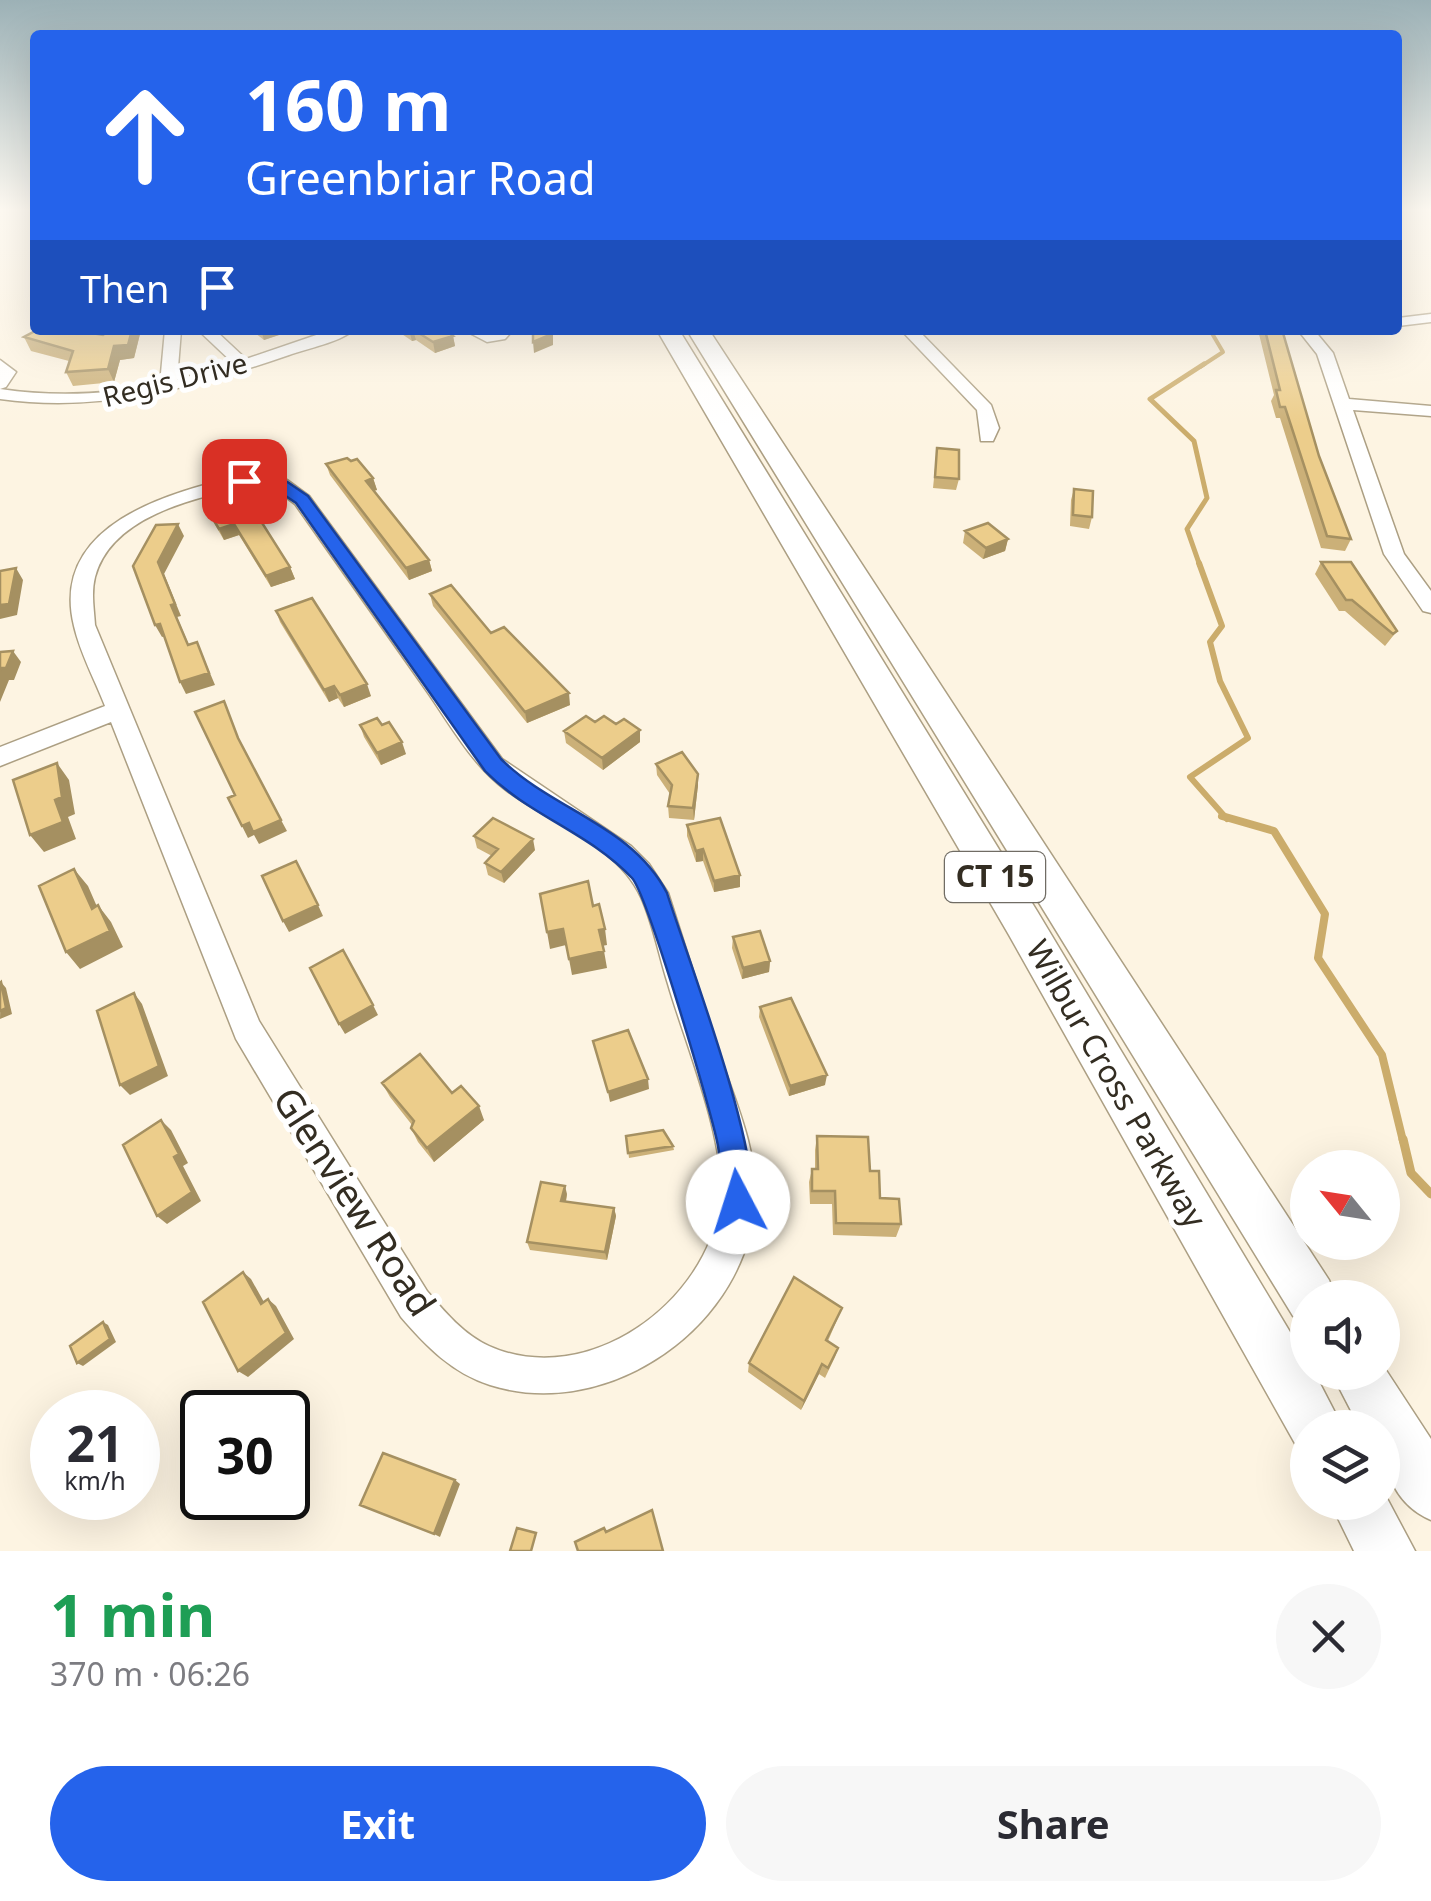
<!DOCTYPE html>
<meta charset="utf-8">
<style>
body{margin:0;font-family:"Noto Sans",sans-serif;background:#f7f7f7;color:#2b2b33;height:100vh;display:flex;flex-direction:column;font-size:38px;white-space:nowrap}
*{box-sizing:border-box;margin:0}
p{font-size:32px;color:#7c7c81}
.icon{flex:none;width:55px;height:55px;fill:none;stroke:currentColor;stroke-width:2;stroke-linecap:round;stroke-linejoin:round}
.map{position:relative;height:1551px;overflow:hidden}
.panel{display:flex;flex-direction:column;background:#fff;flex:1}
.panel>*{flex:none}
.guide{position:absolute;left:30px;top:30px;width:1372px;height:305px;border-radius:10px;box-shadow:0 10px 40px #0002;background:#2563eb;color:#fff;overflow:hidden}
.needle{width:65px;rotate:300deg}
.fabs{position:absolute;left:1290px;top:1150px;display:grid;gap:20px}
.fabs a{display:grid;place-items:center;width:110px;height:110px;border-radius:50%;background:#fff;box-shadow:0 10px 40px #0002;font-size:50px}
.speed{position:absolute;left:30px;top:1390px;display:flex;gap:20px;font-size:50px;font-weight:700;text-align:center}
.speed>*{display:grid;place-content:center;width:130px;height:130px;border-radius:50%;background:#fff;box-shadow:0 10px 40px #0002;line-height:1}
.speed small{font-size:25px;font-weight:400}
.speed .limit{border:5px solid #111;border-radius:15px;background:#fff;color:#111}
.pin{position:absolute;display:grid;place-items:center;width:85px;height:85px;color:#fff;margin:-42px;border-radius:20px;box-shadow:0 5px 15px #0006}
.me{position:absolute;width:110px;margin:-55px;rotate:355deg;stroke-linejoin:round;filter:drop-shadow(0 0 8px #0008)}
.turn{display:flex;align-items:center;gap:35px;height:210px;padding:0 50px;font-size:45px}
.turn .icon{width:130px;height:130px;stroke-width:2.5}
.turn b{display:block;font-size:70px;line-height:85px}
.then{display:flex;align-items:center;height:95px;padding:0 50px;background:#0003;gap:20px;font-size:38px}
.round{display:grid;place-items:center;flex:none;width:105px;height:105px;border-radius:52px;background:#f7f7f7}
.summary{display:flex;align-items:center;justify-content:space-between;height:170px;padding:0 50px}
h1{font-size:60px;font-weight:700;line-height:75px;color:#1e9e55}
.action{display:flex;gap:20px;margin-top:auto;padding:20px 50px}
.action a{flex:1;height:115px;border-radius:60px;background:#2563eb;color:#fff;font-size:40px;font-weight:700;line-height:115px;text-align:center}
.action a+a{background:#f7f7f7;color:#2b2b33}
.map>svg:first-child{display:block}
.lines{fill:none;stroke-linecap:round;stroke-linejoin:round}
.stream-far4{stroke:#cbac6b;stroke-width:4}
.stream-far3{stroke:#cbac6b;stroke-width:5}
.stream-far2{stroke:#cbac6b;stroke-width:6}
.stream-far1{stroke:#cbac6b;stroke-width:8}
.stream{stroke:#cbac6b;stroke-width:9}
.minor-casing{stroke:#ac9f83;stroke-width:3}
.highway-casing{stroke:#ac9f83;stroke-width:3}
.minor{fill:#fff;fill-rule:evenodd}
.highway{fill:#fff;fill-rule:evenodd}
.wall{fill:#cbb078}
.shaded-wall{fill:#a59061}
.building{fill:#eccd8b;stroke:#a59061;stroke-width:2.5}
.route{fill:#2563eb;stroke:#184099;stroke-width:2.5}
.labels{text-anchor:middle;stroke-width:10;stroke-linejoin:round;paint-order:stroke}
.far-street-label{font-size:28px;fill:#332d22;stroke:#fff}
.shield{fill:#fff;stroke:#706c64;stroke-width:2.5}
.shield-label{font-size:30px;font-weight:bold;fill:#332d22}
.street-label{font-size:32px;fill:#332d22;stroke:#fff}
.near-street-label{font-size:38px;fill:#332d22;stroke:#fff}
</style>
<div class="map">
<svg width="1431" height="1551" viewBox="0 0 1431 1551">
<rect width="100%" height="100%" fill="#fdf4e2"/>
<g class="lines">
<!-- stream-far4 -->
<path class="stream-far4" d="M1200 367 1223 352 1210 330"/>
<!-- stream-far3 -->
<path class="stream-far3" d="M1200 566 1187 529 1207 498 1194 441 1150 399 1204 364"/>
<!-- stream-far2 -->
<path class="stream-far2" d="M1199 563 1222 626 1210 642 1220 681 1248 738 1190 777 1227 819"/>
<!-- stream-far1 -->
<path class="stream-far1" d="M1222 816 1274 831 1325 914 1318 958 1382 1055 1403 1141"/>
<!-- stream -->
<path class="stream" d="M1403 1139 1411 1173 1431 1194"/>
<defs>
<path id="minor" d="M1431 314V322L1398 326V318Z
M165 330H181L177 380 233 363 198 330H215L246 359 331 330H354C337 343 309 348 289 355 193 388 102 413 0 399V389C55 397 106 395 160 384Z
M464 330H513L505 339 487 342Z
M901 330H918L991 405 999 428 993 441H981L977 410Z
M1298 330H1314L1333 353 1349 399 1431 406V416L1353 410 1404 554 1431 591V613L1423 611 1384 554 1317 354Z
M0 360 16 372 6 387 0 389Z
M244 475 287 480 309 496 502 759 631 846 649 864 668 893C686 948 703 1004 721 1059 736 1103 757 1150 755 1198 750 1324 609 1423 490 1385 452 1373 426 1346 401 1317L236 1039 111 722 0 766V747L105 706C95 680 80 653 74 626 49 524 170 492 244 475ZM244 487 275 489 295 504C339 566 383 628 426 690 450 724 472 765 506 790 549 823 617 844 641 897 653 923 659 956 668 984 685 1043 728 1144 720 1203 707 1303 587 1390 489 1346 464 1335 444 1311 427 1291L259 1021 95 625C94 609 91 593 95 577 111 517 191 499 244 487Z"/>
<path id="highway" d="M657 330H679L1037 911 1308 1362V1372H1314L1343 1428H1308V1452L1297 1447 1009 935Z
M687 330H709L1329 1280 1336 1298H1308V1322L1293 1316Z
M1382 1364 1431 1439V1520C1393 1504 1382 1466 1382 1428H1360L1331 1372H1382Z
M1382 1489 1415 1551H1354L1330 1502H1382Z"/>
</defs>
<!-- minor casing -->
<use href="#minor" class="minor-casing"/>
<!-- highway casing -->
<use href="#highway" class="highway-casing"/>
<!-- minor -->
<use href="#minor" class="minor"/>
<!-- highway -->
<use href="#highway" class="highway"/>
</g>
<!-- wall -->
<path class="wall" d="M109 330H141L134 358 120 360 114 382 73 386 66 372 69 361 31 351 24 337 103 335Z
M251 330H284L285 333 264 340Z
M396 330H444L453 336 455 346 435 353 416 340 412 341Z
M1258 330H1280L1319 456 1351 539 1345 551 1321 548 1280 418H1276L1271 401 1274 395Z
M937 448 959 479 956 490 933 488Z
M351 461 373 478 377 490 373 491 429 560 432 571 409 580 330 475 326 464Z
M1074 489 1092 517 1089 529 1070 526 1071 500Z
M247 499 290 567 295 579 271 587 239 535 224 540 214 523 209 512Z
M965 531 1008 539 1005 551 983 559 963 543Z
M1321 562 1397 631 1385 646 1345 611H1339L1315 574Z
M430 594 491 633 570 705 527 723 433 606Z
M276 611 371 696 344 707 338 698 329 702 280 622Z
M595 722 616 724 640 742 603 770 566 743 564 731Z
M360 725 406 754 381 765 364 737Z
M656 764 698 785 694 820 669 818 668 806 670 794 657 775Z
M687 825 740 875V887L714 892 703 861 696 862 687 836Z
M474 836 535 850 504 883 488 875 485 863 492 856 477 848Z
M733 937 770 961 769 972 742 979 732 948Z
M760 1007 825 1085 789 1096 759 1017Z
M382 1083 452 1093 484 1120 434 1162 418 1142 411 1128 412 1125 390 1097Z
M626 1136 673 1146 674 1150 629 1158Z
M817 1136 870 1171 880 1198 901 1224 896 1237 833 1235 832 1204H810L809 1182 812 1169H815V1150Z
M567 1194 566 1202 614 1208 616 1216 607 1260 530 1250 527 1242Z
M842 1308 828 1341 838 1348 835 1357 825 1378 819 1374 801 1410 748 1372 749 1363Z"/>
<!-- shaded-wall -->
<path class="shaded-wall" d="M132 330H141L134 358 120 360 114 382 108 369 114 346Z
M261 330H284L285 333 264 340Z
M409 330H413L416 340 412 341Z
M553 330V345L534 353 533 342Z
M453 336 455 346 435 353 433 342Z
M373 478 377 490 369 492 366 481Z
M178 524 184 536 164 574 181 616 177 617 194 657 171 605 158 562Z
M234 524 239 535 224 540 219 529Z
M1008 539 1005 551 983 559 986 548Z
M429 560 432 571 409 580 406 568Z
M290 567 295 579 271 587 266 576Z
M16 568 23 580 17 615 0 619V605Z
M160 624 166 636 162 637 155 625Z
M197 642 215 685 186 694 180 682Z
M13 651 21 662 14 680H9L0 702V671Z
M367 684 371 696 344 707 340 695Z
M334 686 338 698 329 702 324 690Z
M569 693 570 705 527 723 525 712Z
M640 730V742L603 770 602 758Z
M402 742 406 754 381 765 377 753Z
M57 763 69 780 75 814 68 817 76 839 44 852 30 835 55 800Z
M698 774V785L694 820 693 808Z
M281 820 287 831 259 844 254 835 248 838 242 826 249 823Z
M533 839 535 850 504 883 501 872Z
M703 849V861L696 862V851Z
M74 869 88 886 105 925 92 909Z
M740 875V887L714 892V881Z
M98 905 111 922 123 947 80 969 66 952Z
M318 905 323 916 289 932 283 921Z
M563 929 566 945 550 949 547 932Z
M605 929 607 945 602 946 599 930Z
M604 951 607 968 572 975 569 959Z
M770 961 769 972 742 979 743 968Z
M1 982 6 988 12 1014 0 1019Z
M134 993 142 1004 168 1076 130 1095 120 1085Z
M373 1005 378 1015 345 1034 339 1024Z
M827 1075 825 1085 789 1096 790 1086Z
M648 1079 649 1089 610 1102 608 1092Z
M479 1106 484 1120 434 1162 427 1148Z
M161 1120 171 1130 188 1163 183 1166 201 1201 167 1224 157 1216Z
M565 1186 567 1194 564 1210 561 1201Z
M614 1208 616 1216 607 1260 605 1252Z
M243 1272 251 1279 269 1311 261 1304Z
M268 1299 276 1306 294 1339 248 1377 238 1371Z
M103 1322 108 1325 116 1342 83 1366 77 1363Z
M822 1364 819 1374 801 1410 804 1401Z
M455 1480 460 1484 440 1537 434 1534Z"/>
<!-- building -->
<path class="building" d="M37 330H74L103 335 109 330H132L128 345 114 346 108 369 66 372 73 351 24 337Z
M414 330H444L453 336 433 342Z
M533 330H552V334L533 342Z
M1265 330H1280L1283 333 1319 456 1351 539 1327 536 1285 407H1280L1276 390H1280Z
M937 448 959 450V479L935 477Z
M347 458 351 461 357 459 373 478 366 481 429 560 406 568 326 464Z
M1074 489 1093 491 1092 517 1073 515Z
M247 499 290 567 266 576 234 524 219 529 209 512Z
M988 523 1008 539 986 548 965 531Z
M178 524 158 562 175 604 171 605 188 645 197 642 209 673 180 682 160 624 155 625 133 566 156 525Z
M1321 562H1351L1397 631 1393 634 1352 600H1346Z
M16 568 9 604 0 605V571Z
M451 585 491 633 504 627 569 693 525 712 430 594Z
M312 598 367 684 340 695 334 686 324 690 276 611Z
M13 651 6 668H1L0 671V652Z
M224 701 238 738 281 820 253 832 249 823 242 826 228 798 235 795 195 712Z
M586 716 595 722 604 716 616 724 624 719 640 730 602 758 564 731Z
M377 718 382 725 389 722 402 742 377 753 360 725Z
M682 752 698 774 693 808 668 806 672 785 656 764Z
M57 763 62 797 55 800 63 822 30 835 13 780Z
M493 818 533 839 501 872 485 863 498 849 474 836Z
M720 818 740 875 714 881 703 849 696 851 687 825Z
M296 861 318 905 283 921 262 876Z
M74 869 92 909 98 905 110 931 66 952 39 886Z
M588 881 593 906 599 904 605 929 599 930 604 951 569 959 563 929 547 932 540 894Z
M760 931 770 961 743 968 733 937Z
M343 950 373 1005 339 1024 310 968Z
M1 982 6 1008 0 1011V983Z
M134 993 159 1066 120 1085 97 1011Z
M791 998 827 1075 790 1086 760 1007Z
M628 1030 648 1079 608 1092 593 1041Z
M420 1054 452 1093 461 1086 479 1106 427 1148 411 1128 414 1121 382 1083Z
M161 1120 179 1154 174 1157 192 1192 157 1216 123 1145Z
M663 1130 673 1146 628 1153 626 1136Z
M817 1136 868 1137 870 1171H879L880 1198 899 1199 901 1224 836 1223 835 1191H812V1169H818Z
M541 1182 565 1186 561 1201 614 1208 605 1252 527 1242Z
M243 1272 261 1304 268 1299 286 1333 238 1371 203 1302Z
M794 1277 842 1308 826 1340 838 1348 828 1368 822 1364 804 1401 749 1363Z
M103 1322 110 1339 77 1363 70 1346Z
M383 1453 455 1480 434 1534 360 1505Z
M652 1510 663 1551H578L575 1542 604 1528 606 1532Z
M517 1528 536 1533 531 1551H510Z"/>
<!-- sky -->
<linearGradient id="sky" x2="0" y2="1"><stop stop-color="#9cb1b6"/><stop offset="0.49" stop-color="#fefaf2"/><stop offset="1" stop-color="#fefaf2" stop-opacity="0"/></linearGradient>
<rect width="1431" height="427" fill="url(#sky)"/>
<!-- route -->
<path class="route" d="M244 476 286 481 308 496 501 759C552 810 632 825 667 893 685 951 768 1167 749 1213L738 1218 727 1213C718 1192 722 1168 718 1146 712 1113 647 894 632 878 590 833 528 815 485 771L296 503 275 489 239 485V477Z"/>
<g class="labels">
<!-- far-street labels -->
<g class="far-street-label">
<text transform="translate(175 380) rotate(-14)" y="10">Regis Drive</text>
</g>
<!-- shield labels -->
<rect class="shield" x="945" y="852" width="100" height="50" rx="8"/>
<g class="shield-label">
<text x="995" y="887">CT 15</text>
</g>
<!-- street labels -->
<g class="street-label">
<text transform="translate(1116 1084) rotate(60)" y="11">Wilbur Cross Parkway</text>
</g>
<!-- near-street labels -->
<g class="near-street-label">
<text transform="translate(354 1202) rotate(57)" y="13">Glenview Road</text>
</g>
</g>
</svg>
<div class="fabs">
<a><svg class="needle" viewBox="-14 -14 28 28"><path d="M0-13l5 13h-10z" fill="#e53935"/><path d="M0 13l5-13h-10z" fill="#7c7c81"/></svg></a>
<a><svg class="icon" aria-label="sound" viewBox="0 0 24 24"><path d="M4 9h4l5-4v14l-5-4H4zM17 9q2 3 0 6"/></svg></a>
<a><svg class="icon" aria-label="layers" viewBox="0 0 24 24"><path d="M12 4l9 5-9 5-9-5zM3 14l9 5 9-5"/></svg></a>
</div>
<div class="speed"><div>21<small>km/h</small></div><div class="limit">30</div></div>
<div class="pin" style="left:244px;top:481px;background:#d93025"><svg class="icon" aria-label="arrive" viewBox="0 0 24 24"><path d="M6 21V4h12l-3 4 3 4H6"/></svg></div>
<svg class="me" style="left:738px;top:1202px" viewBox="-20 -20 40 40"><circle r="19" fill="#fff"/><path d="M0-13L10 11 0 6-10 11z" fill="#2563eb"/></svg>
<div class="guide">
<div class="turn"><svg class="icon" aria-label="ahead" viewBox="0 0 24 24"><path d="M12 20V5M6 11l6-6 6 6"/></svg><div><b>160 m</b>Greenbriar Road</div></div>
<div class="then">Then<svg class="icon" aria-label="arrive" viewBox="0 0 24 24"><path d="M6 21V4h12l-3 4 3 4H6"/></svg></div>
</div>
</div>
<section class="panel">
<div class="summary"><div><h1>1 min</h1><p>370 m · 06:26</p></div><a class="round"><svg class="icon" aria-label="close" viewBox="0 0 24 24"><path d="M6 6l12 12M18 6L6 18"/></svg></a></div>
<div class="action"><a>Exit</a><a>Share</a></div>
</section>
